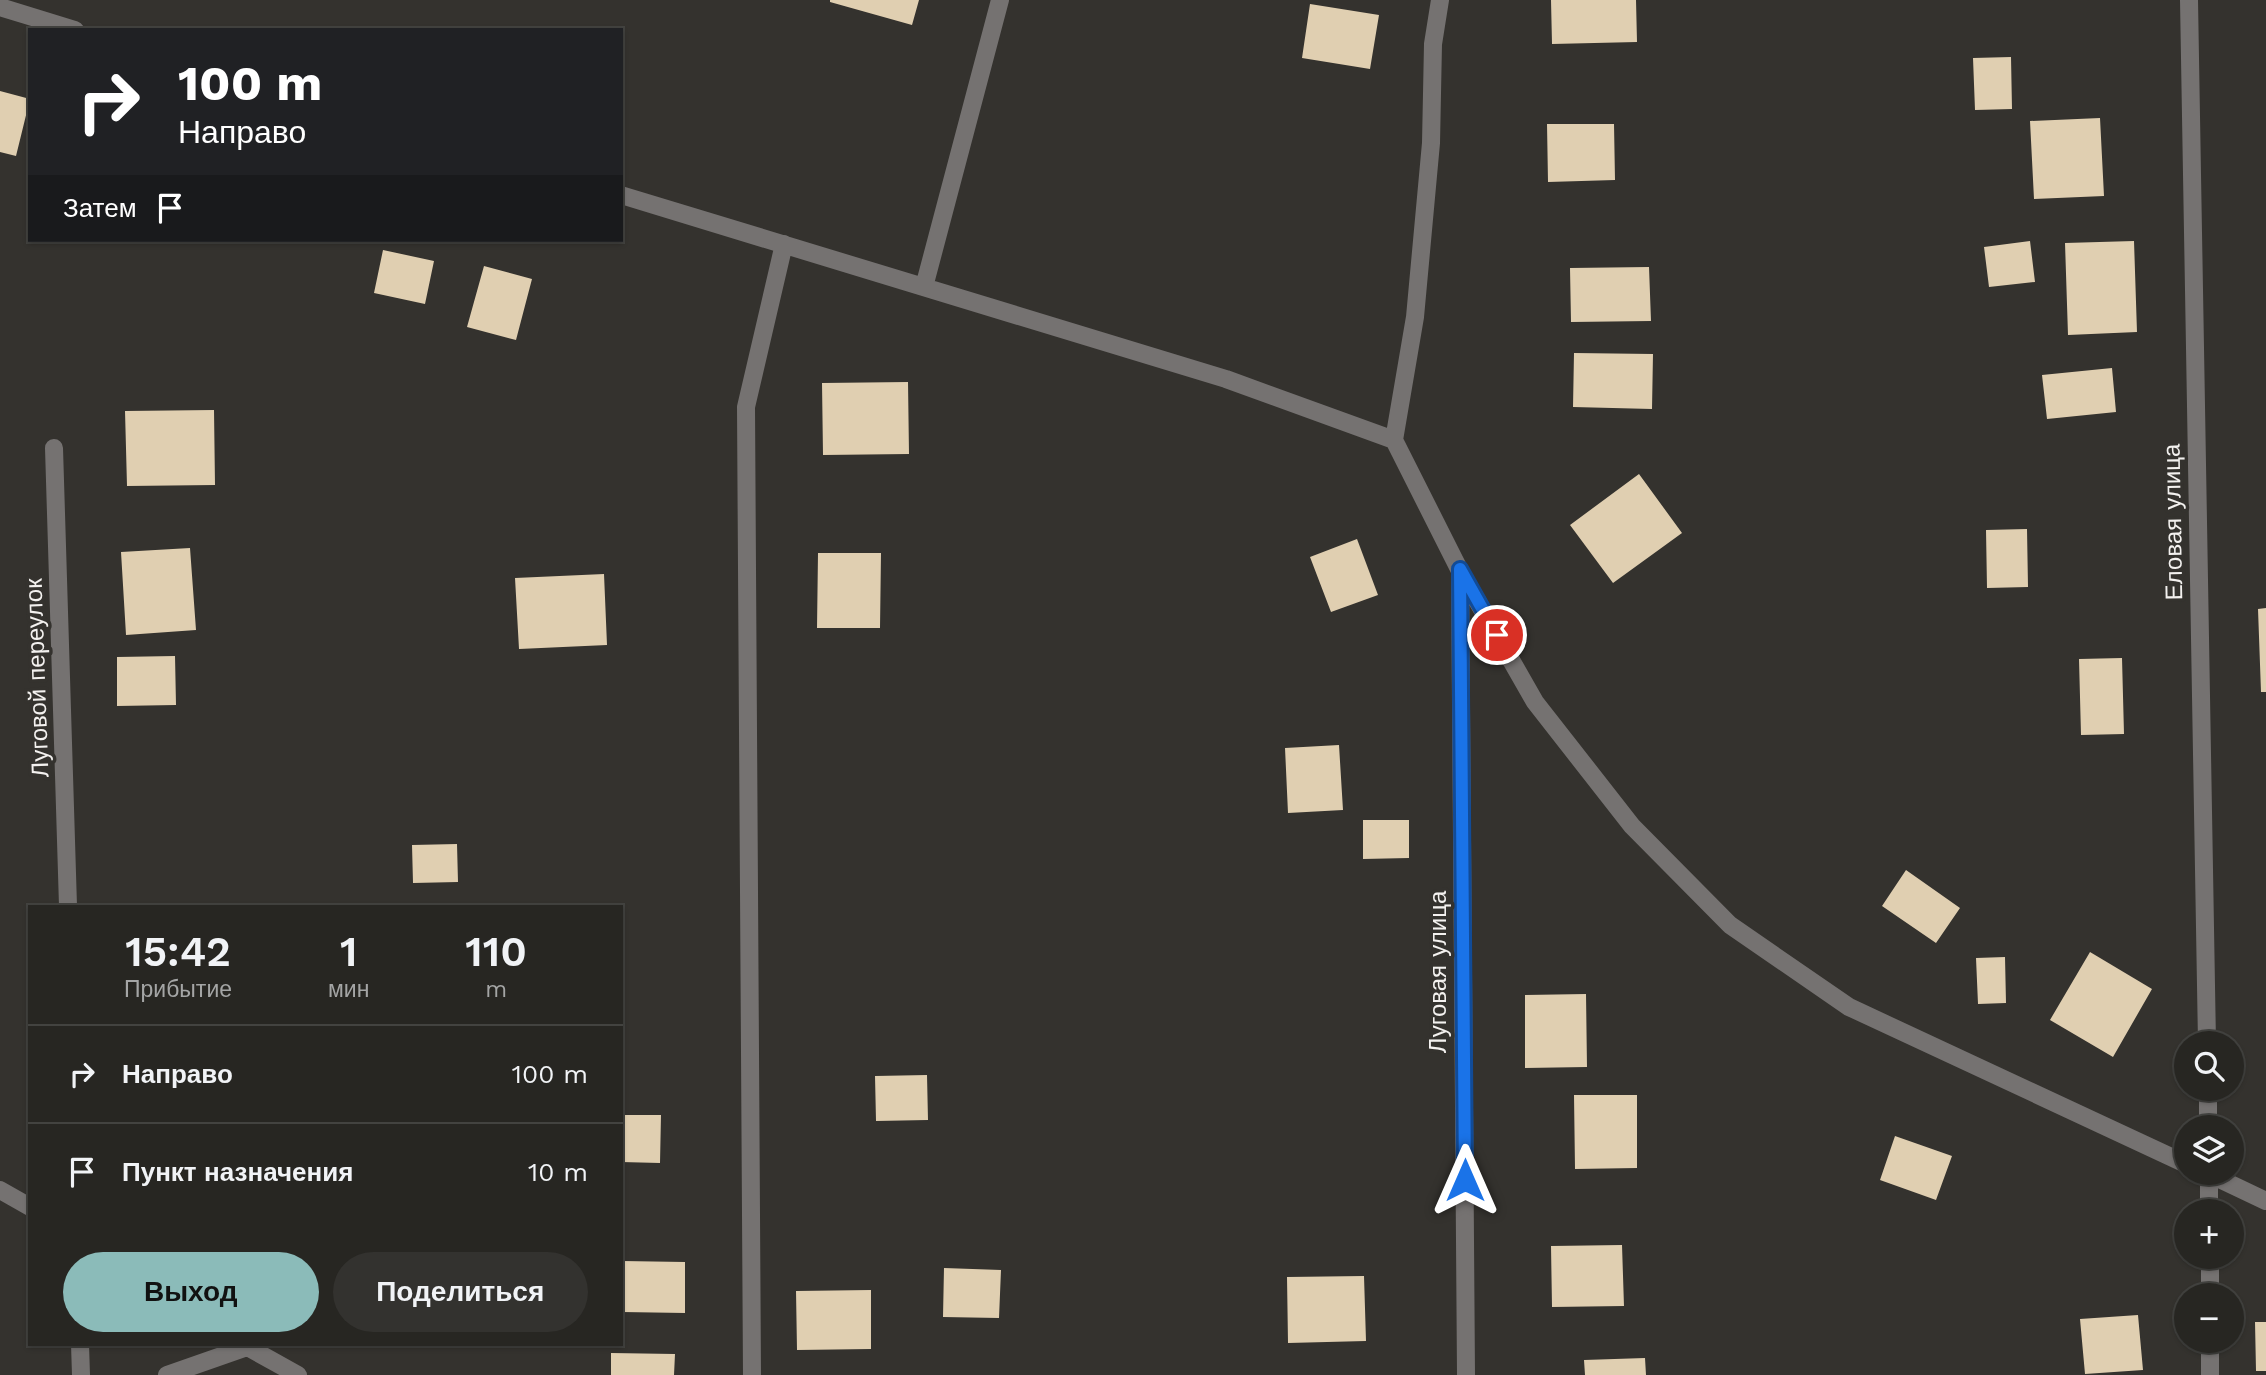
<!DOCTYPE html>
<html lang="ru">
<meta charset="utf-8">
<style>
body{margin:0;font-family:"Work Sans",sans-serif;background:#33322f;color:#f1f3f6;height:100vh;display:flex;flex-direction:column;font-size:26px;white-space:nowrap}
*{box-sizing:border-box;margin:0}
p{font-size:23px;color:#a4a5a5}
.icon{flex:none;width:38px;height:38px;fill:none;stroke:currentColor;stroke-width:2;stroke-linecap:round;stroke-linejoin:round}
.map{position:relative;flex:1;overflow:hidden}
.details{position:absolute;left:28px;top:905px;width:595px;height:441px;display:flex;flex-direction:column;background:#272622;border-radius:0px;box-shadow:0 2px 5px #0004,0 0 0 2px #434340}
.details>*{flex:none}
.banner{position:absolute;left:28px;top:28px;width:595px;height:214px;border-radius:0px;box-shadow:0 2px 5px #0004,0 0 0 2px #434340;background:#202124;color:#fff;overflow:hidden}
.controls{position:absolute;left:2174px;top:1031px;display:grid;gap:14px}
.controls a{display:grid;place-items:center;width:70px;height:70px;border-radius:50%;background:#272622;box-shadow:0 2px 5px #0004,0 0 0 2px #434340;font-size:35px}
.pin{position:absolute;display:grid;place-items:center;width:60px;height:60px;color:#fff;margin:-30px;border:4px solid #fff;border-radius:50%;box-shadow:0 2px 7px #0007}
.me{position:absolute;width:77px;margin:-38px;rotate:0deg;stroke-linejoin:round;filter:drop-shadow(0 0 5px #0008)}
.turn{display:flex;align-items:center;gap:24px;height:147px;padding:0 35px;font-size:32px}
.turn .icon{width:91px;height:91px;stroke-width:2.5}
.turn b{display:block;font-size:49px;line-height:60px}
.then{display:flex;align-items:center;height:66px;padding:0 35px;background:#0003;gap:14px;font-size:26px}
.eta{display:flex;justify-content:space-evenly;align-items:center;height:119px;text-align:center}
.eta b{font-size:42px;font-weight:600;line-height:49px}
.button{display:flex;gap:14px;margin-top:auto;padding:14px 35px}
.button a{flex:1;height:80px;border-radius:42px;background:#8bbbb9;color:#111;font-size:28px;font-weight:600;line-height:80px;text-align:center}
.button a+a{background:#33322f;color:#f1f3f6}
ul{padding:0;list-style:none}
li{display:flex;align-items:center;gap:21px;height:98px;padding:0 35px;border-top:2px solid #434340}
li div{flex:1}
li b{display:block;font-size:26px}
li em{font-style:normal}
.map>svg:first-child{display:block}
.building{fill:#e0cfb1}
.lines{fill:none;stroke-linecap:round;stroke-linejoin:round}
.minor{stroke:#757271;stroke-width:18}
.route-casing{stroke:#114b97;stroke-width:18}
.route{stroke:#1a73e8;stroke-width:12}
.labels{text-anchor:middle;stroke-width:7;stroke-linejoin:round;paint-order:stroke}
.street-label{font-size:24px;fill:#f3f1ef;stroke:#34322e}
</style>
<div class="map">
<svg width="2266" height="1375" viewBox="0 0 2266 1375">
<rect width="100%" height="100%" fill="#34322e"/>
<!-- building -->
<path class="building" d="M830 0H919L912 25 830 2Z
M1551 0H1636L1637 42 1552 44Z
M1310 4 1379 15 1370 69 1302 58Z
M2011 57 2012 109 1975 110 1973 58Z
M0 91 30 99 16 156 0 152Z
M2100 118 2104 196 2034 199 2030 121Z
M1547 124H1614L1615 180 1548 182Z
M2030 241 2035 282 1989 287 1984 247Z
M2134 241 2137 332 2068 335 2065 243Z
M383 250 434 261 425 304 374 293Z
M484 266 532 279 516 340 467 327Z
M1649 267 1651 321 1571 322 1570 268Z
M1574 353 1653 354 1652 409 1573 407Z
M2112 368 2116 412 2047 419 2042 375Z
M908 382 909 454 823 455 822 383Z
M214 410 215 485 127 486 125 411Z
M1639 474 1682 533 1613 583 1570 525Z
M2027 529 2028 587 1987 588 1986 530Z
M1357 539 1378 595 1331 612 1310 557Z
M190 548 196 630 126 635 121 552Z
M818 553H881L880 628H817Z
M604 574 607 645 519 649 515 578Z
M2266 608V692H2261L2258 609Z
M175 656 176 705 117 706V657Z
M2122 658 2124 734 2081 735 2079 659Z
M1339 745 1343 810 1288 813 1285 748Z
M1363 820H1409V858L1363 859Z
M457 844 458 882 413 883 412 845Z
M1906 870 1960 908 1936 943 1882 906Z
M2090 952 2152 989 2113 1057 2050 1020Z
M2005 957 2006 1003 1978 1004 1976 958Z
M1586 994 1587 1067 1525 1068V995Z
M927 1075 928 1120 876 1121 875 1076Z
M1574 1095H1637V1168L1575 1169Z
M621 1115H661L660 1163 621 1162Z
M1895 1136 1952 1156 1936 1200 1880 1180Z
M1622 1245 1624 1306 1552 1307 1551 1246Z
M622 1261 685 1262V1313L622 1312Z
M944 1268 1001 1270 999 1318 943 1317Z
M1364 1276 1366 1341 1288 1343 1287 1277Z
M871 1290V1349L797 1350 796 1291Z
M2138 1315 2143 1370 2085 1374 2080 1319Z
M2255 1322H2266V1371H2256Z
M611 1353 675 1354 674 1375H611Z
M1645 1358 1646 1375H1585L1584 1360Z"/>
<g class="lines">
<!-- minor -->
<path class="minor" d="M1440 0 1433 44 1431 143 1415 317 1394 440 1459 569 1535 702 1632 826 1730 925 1849 1007 2186 1164
M2189 0 2207 1043
M0 7 75 30
M621 195 1226 379 1394 440
M924 287 1000 0
M54 448 68 906
M1460 570 1466 1375
M2208 1088V1127
M2205 1172 2266 1201
M2209 1172V1211
M0 1190 30 1207
M2210 1256V1295
M2210 1340V1375
M80 1344 81 1375
M242 1344 298 1375
M167 1375 247 1347
M752 1375 746 407 784 244"/>
</g>
<g class="lines">
<defs>
<path id="route" d="M1465 1180 1460 569 1497 635"/>
</defs>
<!-- route casing -->
<use href="#route" class="route-casing"/>
<!-- route -->
<use href="#route" class="route"/>
</g>
<g class="labels">
<!-- street labels -->
<g class="street-label">
<text transform="translate(2173 522) rotate(-91)" y="8">Еловая улица</text>
<text transform="translate(37 678) rotate(-92)" y="8">Луговой переулок</text>
<text transform="translate(1438 972) rotate(-90)" y="8">Луговая улица</text>
</g>
</g>
</svg>
<div class="controls">
<a><svg class="icon" aria-label="search" viewBox="0 0 24 24"><circle cx="10" cy="10" r="6"/><path d="M15 15l6 6"/></svg></a>
<a><svg class="icon" aria-label="layers" viewBox="0 0 24 24"><path d="M12 4l9 5-9 5-9-5zM3 14l9 5 9-5"/></svg></a>
<a>+</a>
<a>−</a>
</div>
<div class="pin" style="left:1497px;top:635px;background:#d93025"><svg class="icon" aria-label="arrive" viewBox="0 0 24 24"><path d="M6 21V4h12l-3 4 3 4H6"/></svg></div>
<svg class="me" style="left:1465px;top:1180px" viewBox="-20 -20 40 40"><path d="M0-17L14 15 0 8-14 15z" fill="#1a73e8" stroke="#fff" stroke-width="4"/></svg>
<div class="banner">
<div class="turn"><svg class="icon" aria-label="right" viewBox="0 0 24 24"><path d="M7 20v-9h11M14 6l5 5-5 5"/></svg><div><b>100 m</b>Направо</div></div>
<div class="then">Затем<svg class="icon" aria-label="arrive" viewBox="0 0 24 24"><path d="M6 21V4h12l-3 4 3 4H6"/></svg></div>
</div>
<section class="details">
<div class="eta">
<div><b>15:42</b><p>Прибытие</p></div>
<div><b>1</b><p>мин</p></div>
<div><b>110</b><p>m</p></div>
</div>
<ul>
<li><svg class="icon" aria-label="right" viewBox="0 0 24 24"><path d="M7 20v-9h11M14 6l5 5-5 5"/></svg><div><b>Направо</b></div><em>100 m</em></li>
<li><svg class="icon" aria-label="arrive" viewBox="0 0 24 24"><path d="M6 21V4h12l-3 4 3 4H6"/></svg><div><b>Пункт назначения</b></div><em>10 m</em></li>
</ul>
<div class="button"><a>Выход</a><a>Поделиться</a></div>
</section>
</div>
